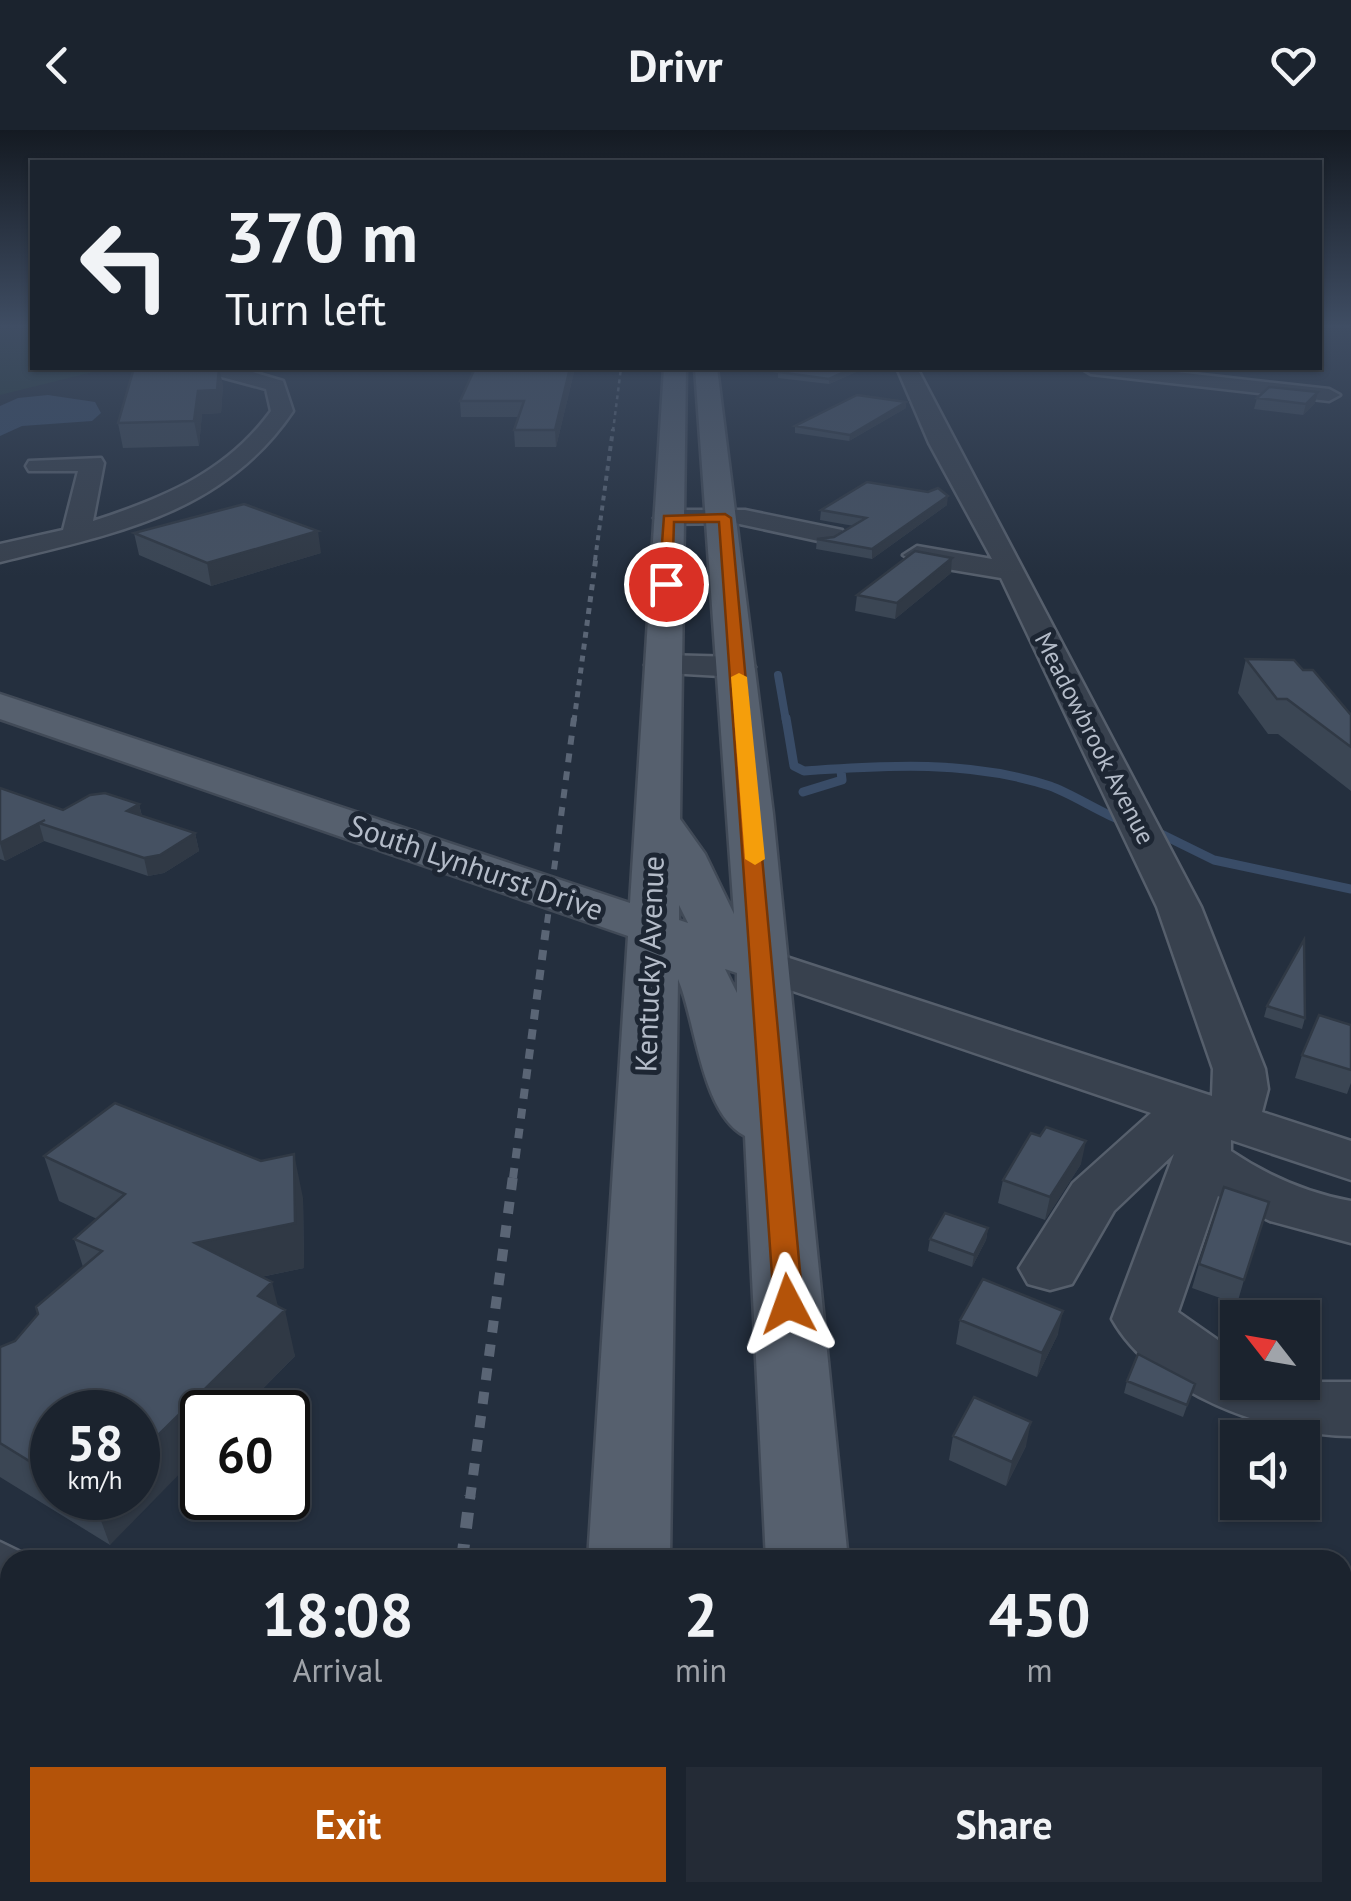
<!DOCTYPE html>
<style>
body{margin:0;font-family:"PT Sans",sans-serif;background:#242b36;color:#f1f3f6;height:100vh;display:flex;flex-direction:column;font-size:38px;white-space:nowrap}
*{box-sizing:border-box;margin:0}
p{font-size:32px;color:#a0a4aa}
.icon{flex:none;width:55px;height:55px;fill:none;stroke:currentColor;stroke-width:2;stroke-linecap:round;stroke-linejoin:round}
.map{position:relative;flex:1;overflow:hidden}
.sheet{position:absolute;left:0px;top:1420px;width:1352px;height:352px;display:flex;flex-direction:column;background:#1b232e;border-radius:30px 30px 0 0;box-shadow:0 2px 8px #0004,0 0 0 2px #39404a}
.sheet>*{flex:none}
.hud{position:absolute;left:30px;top:30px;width:1292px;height:210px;border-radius:0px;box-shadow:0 2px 8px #0004,0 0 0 2px #39404a;background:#1b232e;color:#f1f3f6;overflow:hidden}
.needle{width:65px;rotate:301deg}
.controls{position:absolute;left:1220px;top:1170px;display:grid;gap:20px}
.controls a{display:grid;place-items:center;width:100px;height:100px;border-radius:0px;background:#1b232e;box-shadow:0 2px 8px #0004,0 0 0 2px #39404a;font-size:50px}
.speed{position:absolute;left:30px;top:1260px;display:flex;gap:20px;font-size:50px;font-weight:700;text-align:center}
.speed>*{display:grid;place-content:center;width:130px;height:130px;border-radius:50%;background:#1b232e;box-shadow:0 2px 8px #0004,0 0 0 2px #39404a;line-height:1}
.speed small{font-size:25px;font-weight:400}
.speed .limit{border:5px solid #111;border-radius:15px;background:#fff;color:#111}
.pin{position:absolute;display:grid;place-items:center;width:85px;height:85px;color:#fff;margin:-42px;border:5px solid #fff;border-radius:50%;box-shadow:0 2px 10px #0007}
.me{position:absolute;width:110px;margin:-55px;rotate:356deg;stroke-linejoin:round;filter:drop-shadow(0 0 8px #0008)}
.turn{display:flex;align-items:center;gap:35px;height:210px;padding:0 30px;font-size:45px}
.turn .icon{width:130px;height:130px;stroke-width:2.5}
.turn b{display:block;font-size:70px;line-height:85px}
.eta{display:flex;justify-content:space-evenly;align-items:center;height:170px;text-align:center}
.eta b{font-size:60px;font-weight:700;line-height:70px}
.primary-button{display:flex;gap:20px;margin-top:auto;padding:20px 30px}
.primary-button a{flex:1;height:115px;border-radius:0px;background:#b45309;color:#fff;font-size:40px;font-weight:700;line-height:115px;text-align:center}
.primary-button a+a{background:#242b36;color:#f1f3f6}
header{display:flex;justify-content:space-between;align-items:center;height:130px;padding:0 30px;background:#1b232e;font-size:45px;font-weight:700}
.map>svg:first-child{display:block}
.green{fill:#263c3f}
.water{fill:#394c67}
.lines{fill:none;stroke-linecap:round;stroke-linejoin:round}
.stream-far1{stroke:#394c67;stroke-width:8}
.stream{stroke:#394c67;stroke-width:9}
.minor-casing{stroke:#565f6c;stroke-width:5}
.major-casing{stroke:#414a57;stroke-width:5}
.minor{fill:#38414e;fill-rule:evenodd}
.major{fill:#56606e;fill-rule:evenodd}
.rail-far6{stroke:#5a6575;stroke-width:2.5;stroke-dasharray:4 4;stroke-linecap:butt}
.rail-far5{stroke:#5a6575;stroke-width:4;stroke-dasharray:5 5;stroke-linecap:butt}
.rail-far4{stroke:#5a6575;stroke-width:5;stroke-dasharray:6 6;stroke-linecap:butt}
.rail-far3{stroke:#5a6575;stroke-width:6;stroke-dasharray:9 9;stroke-linecap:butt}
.rail-far2{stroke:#5a6575;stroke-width:8;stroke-dasharray:10 10;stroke-linecap:butt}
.rail-far1{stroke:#5a6575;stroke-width:10;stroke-dasharray:12 12;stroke-linecap:butt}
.rail{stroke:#5a6575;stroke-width:12;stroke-dasharray:16 16;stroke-linecap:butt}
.wall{fill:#3b4654;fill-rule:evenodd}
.shaded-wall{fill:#303945}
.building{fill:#455162;stroke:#303945;stroke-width:2.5}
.route{fill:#b45309;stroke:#753606;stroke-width:2.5}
.slow{fill:#f59e0b}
.labels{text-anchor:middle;stroke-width:10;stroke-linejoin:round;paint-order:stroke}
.far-street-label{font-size:25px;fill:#b4bcc9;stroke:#1d2633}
.street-label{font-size:30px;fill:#b4bcc9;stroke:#1d2633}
</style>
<header><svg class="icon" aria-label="back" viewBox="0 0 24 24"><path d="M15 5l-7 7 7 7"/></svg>Drivr<svg class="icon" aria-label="heart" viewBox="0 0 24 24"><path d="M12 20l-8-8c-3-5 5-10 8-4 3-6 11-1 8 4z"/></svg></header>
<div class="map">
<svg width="1351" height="1771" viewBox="0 0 1351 1771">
<rect width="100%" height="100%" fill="#242f3e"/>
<!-- green -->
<path class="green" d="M0 198H32V238H109L0 265Z"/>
<!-- water -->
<path class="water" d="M48 265 95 272 101 283 92 291 22 296 0 306V276L18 268Z"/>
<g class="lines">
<!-- stream-far1 -->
<path class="stream-far1" d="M778 545 786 591"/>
<!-- stream -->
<path class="stream" d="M786 588 794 636 804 641C887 635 970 630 1050 656 1070 663 1098 681 1120 690
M803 662 842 650 841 641
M1153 700 1214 730 1351 759"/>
<defs>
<path id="minor" d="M188 238H239L283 251 293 281C224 384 113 404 0 432V414L63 400 78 341H29L26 336 29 331 101 328 104 333 93 391C163 368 226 343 271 281L266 259Z
M897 238H917L1201 777 1265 939 1268 959 1262 982 1351 1011V1050L1231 1010V1021C1268 1046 1307 1063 1351 1071V1113L1270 1091 1218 1066 1178 1182 1238 1224V1252H1351V1306C1271 1306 1153 1263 1112 1189L1174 1024 1114 1081 1072 1154 1050 1160 1028 1154 1019 1138 1073 1053 1151 983 746 845 739 835 746 825 763 821 780 825 1212 966 1213 939 1157 777 1001 448 917 434 903 425 917 416 992 429 929 313Z
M1081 238H1140L1329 259 1340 265 1329 271 1091 244Z
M668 380H745L842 400 846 406 832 414 735 393 658 394 654 388Z
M662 525 738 527 750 530 755 537 750 544 738 547 650 542 645 535 650 528Z
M0 1412 37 1430H10V1487L0 1483Z
M156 1762H246L244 1771H154Z"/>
<path id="major" d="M664 238H686L680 689 705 724 734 784 695 238H717L773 684 848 1430H766L745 1006C701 983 696 892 678 849L670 1430H588L628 806 0 589V564L630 773ZM679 775 688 793 679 790ZM725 839 737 843V863Z
M567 1762H667L666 1771H566Z
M780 1762H880L881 1771H781Z"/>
</defs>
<!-- minor casing -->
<use href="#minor" class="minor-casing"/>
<!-- major casing -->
<use href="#major" class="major-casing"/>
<!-- minor -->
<use href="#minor" class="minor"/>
<!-- major -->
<use href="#major" class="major"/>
<!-- rail-far6 -->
<path class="rail-far6" d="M613 301 621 238"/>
<!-- rail-far5 -->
<path class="rail-far5" d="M595 430 613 299"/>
<!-- rail-far4 -->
<path class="rail-far4" d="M574 591 596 427"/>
<!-- rail-far3 -->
<path class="rail-far3" d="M547 793 574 588"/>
<!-- rail-far2 -->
<path class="rail-far2" d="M513 1048 547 791"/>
<!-- rail-far1 -->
<path class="rail-far1" d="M470 1369 513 1046"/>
<!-- rail -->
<path class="rail" d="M462 1430 470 1366
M417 1771 418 1762"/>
</g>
<!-- wall -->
<path class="wall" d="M475 238H575L556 317H515L514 300 519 287H461L460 271Z
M788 238H865L829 254 778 248V242Z
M223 255 221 283 202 284 199 316 123 318 118 293Z
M1257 268 1315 273 1303 285 1254 279Z
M906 272V278L849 311 795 303V296Z
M947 375 872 429 816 419 817 409 834 407 854 396 820 390 821 380Z
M134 403 321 423 211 456 139 425Z
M952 428 951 443 895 489 855 481 857 465Z
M1246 529 1303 540 1351 585V661L1278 604H1268L1238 563Z
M0 658 63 680 139 674 142 686 195 703 199 721 164 743 148 746 44 711 5 731 0 729Z
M1267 876 1305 888 1302 899 1264 887Z
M1351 895V953L1347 964 1295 948 1302 925Z
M44 1026 303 1068 304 1138 261 1147 278 1176 295 1226 240 1282H202L110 1415 0 1347V1217L15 1211 38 1184 83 1137 74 1109 97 1089 59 1071ZM52 1282 138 1368H52Z
M1081 1034 1045 1090 998 1073 1003 1050Z
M988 1098 986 1110 972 1137 928 1121 930 1109Z
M1199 1134 1244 1150 1237 1174 1192 1158Z
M960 1190 1058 1204 1037 1247 956 1214Z
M1127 1251 1195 1254 1183 1287 1124 1263Z
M953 1306 1026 1316 1006 1356 949 1330Z"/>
<!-- shaded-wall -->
<path class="shaded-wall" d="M219 238 223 255 221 283 202 284 199 316 194 291 198 261Z
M570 238H575L556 317 555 300Z
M853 238H865L829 254V249Z
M1318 262 1315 273 1303 285 1306 274Z
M906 272V278L849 311 850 305Z
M948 366 947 375 872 429V419Z
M318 401 321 423 211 456 207 433Z
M952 428 951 443 895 489 897 473Z
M139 674 143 692 127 681Z
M45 690 39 693 44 711 5 731 0 713Z
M195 703 199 721 164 743 148 746 144 728Z
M1086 1011 1081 1034 1045 1090 1050 1067Z
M294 1024 303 1068 304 1138 207 1158 195 1113Z
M988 1098 986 1110 972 1137 974 1125Z
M272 1152 280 1185 285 1180 295 1226 240 1282H202V1321L110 1415 93 1369 95 1368H138V1325L258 1166Z
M1063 1181 1058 1204 1037 1247 1042 1223Z
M1031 1292 1026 1316 1006 1356 1012 1332Z"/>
<!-- building -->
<path class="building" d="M134 238H219L217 260 198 261 194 291 118 293Z
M475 238H570L555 300H514L524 271H460Z
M788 238H853L829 249 778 242Z
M1269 257 1318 262 1306 274 1257 268Z
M857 265 906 272 850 305 795 296Z
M867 352 928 362 938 358 948 366 872 419 817 409 834 407 866 388 821 380Z
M244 374 318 401 207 433 134 403Z
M915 421 952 428 897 473 857 465Z
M1246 529 1294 530 1303 540H1313L1351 585V617L1287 569H1277Z
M0 658 63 680 90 665 105 663 139 674 127 681 195 703 160 725 144 728 39 693 45 690 0 713Z
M1304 810 1305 888 1267 876Z
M1319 885 1351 895V940L1302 925Z
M115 973 261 1031 294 1024 295 1093 195 1113 272 1152 258 1166 285 1180 138 1325V1282H52V1345L0 1313V1217L15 1211 38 1184 36 1177 102 1121 74 1109 125 1064 44 1026Z
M1046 997 1086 1011 1050 1067 1003 1050 1031 1003 1040 1006Z
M1224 1057 1269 1072 1244 1150 1199 1134Z
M945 1083 988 1098 974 1125 930 1109Z
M983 1149 1063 1181 1042 1223 960 1190Z
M1138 1224 1195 1254 1187 1275 1127 1251Z
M974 1267 1031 1292 1012 1332 953 1306Z"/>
<!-- sky -->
<linearGradient id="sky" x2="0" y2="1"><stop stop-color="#141a22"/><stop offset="0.44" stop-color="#3f4d63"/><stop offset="1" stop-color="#3f4d63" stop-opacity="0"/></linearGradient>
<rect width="1351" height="446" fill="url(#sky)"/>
<!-- route -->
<path class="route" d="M725 384 731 388 803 1174 799 1182H778L774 1174 719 392H674L672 454 666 459 659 454 664 386Z"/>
<!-- slow -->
<path class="slow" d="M739 543 747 547 765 729 755 735 745 729 731 547Z"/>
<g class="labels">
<!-- far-street labels -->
<g class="far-street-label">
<text transform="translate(1095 608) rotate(63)" y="9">Meadowbrook Avenue</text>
</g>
<!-- street labels -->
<g class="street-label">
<text transform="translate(476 738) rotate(19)" y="10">South Lynhurst Drive</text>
<text transform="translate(650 834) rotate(-88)" y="10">Kentucky Avenue</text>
</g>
</g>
</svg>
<div class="controls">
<a><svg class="needle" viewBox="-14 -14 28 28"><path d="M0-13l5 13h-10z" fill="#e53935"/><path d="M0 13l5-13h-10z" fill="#a0a4aa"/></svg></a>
<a><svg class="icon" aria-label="sound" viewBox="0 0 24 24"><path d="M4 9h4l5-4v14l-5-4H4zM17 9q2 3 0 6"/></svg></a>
</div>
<div class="speed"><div>58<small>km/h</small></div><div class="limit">60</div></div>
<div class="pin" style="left:666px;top:454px;background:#d93025"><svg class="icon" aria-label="arrive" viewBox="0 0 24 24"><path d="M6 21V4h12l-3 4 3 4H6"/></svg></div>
<svg class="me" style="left:788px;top:1174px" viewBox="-20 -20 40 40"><path d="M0-17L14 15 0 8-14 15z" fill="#b45309" stroke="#fff" stroke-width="4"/></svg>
<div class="hud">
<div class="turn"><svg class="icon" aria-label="left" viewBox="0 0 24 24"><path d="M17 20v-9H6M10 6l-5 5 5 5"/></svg><div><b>370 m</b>Turn left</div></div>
</div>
<section class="sheet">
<div class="eta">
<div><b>18:08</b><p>Arrival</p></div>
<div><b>2</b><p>min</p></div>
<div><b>450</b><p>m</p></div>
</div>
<div class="primary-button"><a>Exit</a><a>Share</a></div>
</section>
</div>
